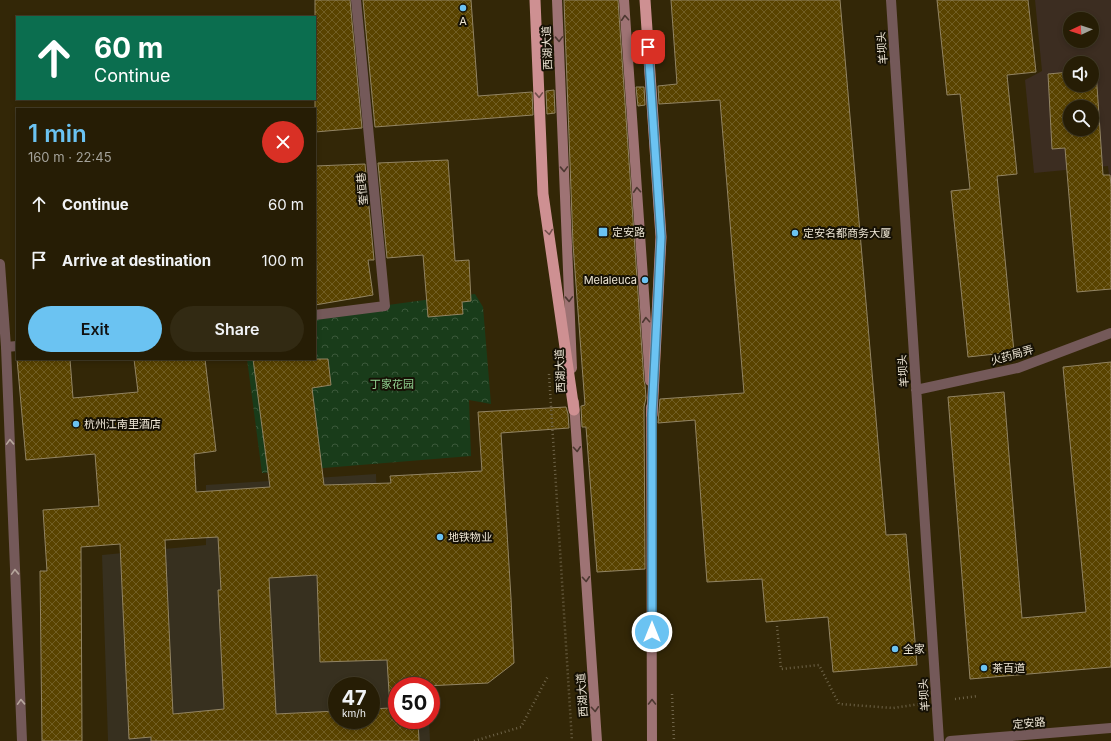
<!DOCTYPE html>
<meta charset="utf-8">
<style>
body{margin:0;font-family:Inter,"Noto Sans SC",sans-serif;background:#322a13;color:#f1f3f6;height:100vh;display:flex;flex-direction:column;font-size:15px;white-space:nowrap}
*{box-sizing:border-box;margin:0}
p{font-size:13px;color:#a4a29a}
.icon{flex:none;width:22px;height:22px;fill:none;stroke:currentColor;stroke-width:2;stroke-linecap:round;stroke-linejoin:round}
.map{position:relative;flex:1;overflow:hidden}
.panel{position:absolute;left:16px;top:108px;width:300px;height:252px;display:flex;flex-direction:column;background:#261d05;border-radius:0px;box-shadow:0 2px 6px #0003,0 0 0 1px #423b27}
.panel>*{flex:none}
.banner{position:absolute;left:16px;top:16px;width:300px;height:84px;border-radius:0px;box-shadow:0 2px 6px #0003,0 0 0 1px #423b27;background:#0b6e4f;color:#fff;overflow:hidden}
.needle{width:26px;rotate:266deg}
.controls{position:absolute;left:1063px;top:12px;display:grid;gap:8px}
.controls a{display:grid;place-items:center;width:36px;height:36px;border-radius:50%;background:#261d05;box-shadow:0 2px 6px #0003,0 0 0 1px #423b27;font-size:20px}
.speed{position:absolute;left:328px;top:677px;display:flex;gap:8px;font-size:20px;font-weight:700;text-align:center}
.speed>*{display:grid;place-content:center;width:52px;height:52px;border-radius:50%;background:#261d05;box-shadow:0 2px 6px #0003,0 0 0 1px #423b27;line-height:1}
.speed small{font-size:10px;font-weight:400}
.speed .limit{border:6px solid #d22;background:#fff;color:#111}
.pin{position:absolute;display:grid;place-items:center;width:34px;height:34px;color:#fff;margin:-17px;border-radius:8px;box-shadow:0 2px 6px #0006}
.me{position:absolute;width:44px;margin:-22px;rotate:0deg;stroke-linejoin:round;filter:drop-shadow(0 0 3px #0008)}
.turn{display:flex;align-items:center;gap:14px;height:84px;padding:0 12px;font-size:18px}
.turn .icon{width:52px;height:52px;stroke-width:2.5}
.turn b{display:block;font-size:28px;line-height:34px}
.round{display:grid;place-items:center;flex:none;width:42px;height:42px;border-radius:21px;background:#322a13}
.head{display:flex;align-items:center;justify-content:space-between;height:68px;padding:0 12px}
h1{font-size:24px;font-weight:600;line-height:30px;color:#6bc3f2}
.primary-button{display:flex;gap:8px;margin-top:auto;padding:8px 12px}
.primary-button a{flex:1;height:46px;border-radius:24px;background:#6bc3f2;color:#111;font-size:16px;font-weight:600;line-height:46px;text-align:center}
.primary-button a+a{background:#322a13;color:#f1f3f6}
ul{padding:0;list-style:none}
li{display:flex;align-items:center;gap:12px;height:56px;padding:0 12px}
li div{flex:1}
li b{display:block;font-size:15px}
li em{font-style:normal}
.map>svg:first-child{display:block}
.commercial{fill:#37301f;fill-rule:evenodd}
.education{fill:#3c2d21;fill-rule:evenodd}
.park{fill:url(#park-crowns)}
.building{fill:url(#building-cross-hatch);stroke:#928463;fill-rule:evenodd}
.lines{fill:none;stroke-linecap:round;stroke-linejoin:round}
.path{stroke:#6f6449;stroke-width:2.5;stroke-dasharray:1 3;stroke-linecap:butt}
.service{stroke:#745959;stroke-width:10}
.minor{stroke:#745959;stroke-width:10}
.tertiary{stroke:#745959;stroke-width:10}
.secondary{stroke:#9e7374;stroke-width:10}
.trunk{stroke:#ce9092;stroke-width:11}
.oneway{stroke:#4c3831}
.oneway2{stroke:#72504c}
.oneway3{stroke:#b7a79d}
.route-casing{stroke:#467f9d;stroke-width:10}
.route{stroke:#6bc3f2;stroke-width:7}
.poi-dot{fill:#6bc3f2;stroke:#161105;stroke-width:1.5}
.labels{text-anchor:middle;stroke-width:4;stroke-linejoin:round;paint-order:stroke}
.poi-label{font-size:11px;fill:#eee6d5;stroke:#161105;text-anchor:start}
.street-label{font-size:11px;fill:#eee6d5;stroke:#161105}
.park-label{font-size:11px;fill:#91d291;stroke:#161105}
</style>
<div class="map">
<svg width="1111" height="741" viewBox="0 0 1111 741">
<defs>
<pattern id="park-crowns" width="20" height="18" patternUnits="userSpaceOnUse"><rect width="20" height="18" fill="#193c1a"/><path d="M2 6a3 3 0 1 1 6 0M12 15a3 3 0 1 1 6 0" fill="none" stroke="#3b583a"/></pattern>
<pattern id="building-cross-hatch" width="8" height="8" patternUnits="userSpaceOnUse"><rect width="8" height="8" fill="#594300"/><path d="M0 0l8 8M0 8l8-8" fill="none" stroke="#715e24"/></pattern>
</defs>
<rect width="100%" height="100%" fill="#332707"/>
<!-- commercial -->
<path class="commercial" d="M376 474 382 634 424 635 427 686H397V720H429L430 741H108L102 555 206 545V485ZM337 686H371V720H337Z"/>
<!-- education -->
<path class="education" d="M1035 0H1111V193L1108 166 1034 173 1025 80 1042 71ZM1070 19H1092V41H1070ZM1070 63H1092V85H1070ZM1070 107H1092V129H1070Z"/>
<!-- park -->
<path class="park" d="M475 294 483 307 491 404 469 400 471 456 262 473 247 359H315V315L432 299Z"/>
<!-- building -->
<path class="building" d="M315 0H350L362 128 315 132Z
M363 0H471L478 96 532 92 533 115 375 127Z
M564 0H618L644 381 645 385 646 398 644 407 645 569 597 572 586 427H582L581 406 585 405 573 244Z
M671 0H840L886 535 906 534 917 665 833 672 828 617 766 622 762 579 707 582 695 420 658 423 660 399 744 393 720 100 659 104 658 86 677 84Z
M937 0H1028L1036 72 1007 75 1017 174 997 176 1014 352 968 357 951 191 970 189 960 94 947 95Z
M1092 71H1096L1103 175H1110L1111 185V289L1077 292 1065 148 1052 149 1048 74 1070 72V85H1092ZM1070 107H1092V129H1070Z
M636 87H644L645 105 638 106Z
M554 90 555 113 547 114 546 91Z
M448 160 455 261 469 260 471 301 462 302 463 314 428 317 423 255 387 258 378 163Z
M365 164 374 260H368L373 295 315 305V270H317L315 238V166Z
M17 359H70L73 398 138 392 134 359H205L216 451 194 454 196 492 270 487 253 359H328L331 385 312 388 324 485 391 483 390 476 482 471 478 412 566 407 568 414 569 428 501 433 511 598 514 663 488 683 425 686H397V720H418L419 741H151V737L129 739 120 544 81 547 82 741H42L40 571H47L43 510 99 506 95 454 26 460ZM218 537 221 590H218L224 709 173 714 165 540ZM317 575 320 662 387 660 390 708 371 709V720H337V711L276 714 269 578Z
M1111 362V667L970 679 948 397 1004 392 1022 618 1086 612 1063 367Z"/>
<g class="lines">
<!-- path -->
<path class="path" d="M549 374 572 741
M777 626 781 669 819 665 839 704 893 708 920 704
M672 694 674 741
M955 699 978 696
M474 741 521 727 548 676"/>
<!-- service -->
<path class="service" d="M315 315 385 306 356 0
M6 347 17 346"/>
<!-- minor -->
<path class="minor" d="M891 0 939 741
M916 390 1018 368 1111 333"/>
<!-- tertiary -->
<path class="tertiary" d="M0 264 6 347 22 741
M950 741 1111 728"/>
<!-- secondary -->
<path class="secondary" d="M557 0 572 368
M624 0 650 381
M574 402 597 741
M651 407 652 741"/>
<!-- trunk -->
<path class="trunk" d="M535 0 543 194 574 410
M645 0 661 237 652 415"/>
</g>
<!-- one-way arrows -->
<defs><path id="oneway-chevron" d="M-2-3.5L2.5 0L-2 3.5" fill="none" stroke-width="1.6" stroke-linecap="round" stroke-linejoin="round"/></defs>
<g class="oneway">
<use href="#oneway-chevron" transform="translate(625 18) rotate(-94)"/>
<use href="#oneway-chevron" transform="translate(559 39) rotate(88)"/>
<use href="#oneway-chevron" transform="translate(564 169) rotate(88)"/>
<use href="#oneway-chevron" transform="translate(637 190) rotate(-94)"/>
<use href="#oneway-chevron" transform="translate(569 299) rotate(88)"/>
<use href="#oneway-chevron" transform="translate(646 320) rotate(-94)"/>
<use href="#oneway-chevron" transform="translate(577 449) rotate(86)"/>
<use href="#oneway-chevron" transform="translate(586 579) rotate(86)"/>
<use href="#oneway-chevron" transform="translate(652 702) rotate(-90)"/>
<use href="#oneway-chevron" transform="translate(595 709) rotate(86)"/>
</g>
<g class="oneway2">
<use href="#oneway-chevron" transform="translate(539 95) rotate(88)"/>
<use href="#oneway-chevron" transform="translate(549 232) rotate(82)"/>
</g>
<g class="oneway3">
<use href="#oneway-chevron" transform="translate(10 442) rotate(-92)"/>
<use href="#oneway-chevron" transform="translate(15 572) rotate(-92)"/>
<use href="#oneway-chevron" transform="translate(21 702) rotate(-92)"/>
</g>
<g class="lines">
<defs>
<path id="route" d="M648 47 661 237 652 414V632"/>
</defs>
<!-- route casing -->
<use href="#route" class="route-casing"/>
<!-- route -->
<use href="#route" class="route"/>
</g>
<!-- markers -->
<g class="poi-dot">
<circle cx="463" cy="8" r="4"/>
<rect x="598" y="227" width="10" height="10" rx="2"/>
<circle cx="795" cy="233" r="4"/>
<circle cx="645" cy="280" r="4"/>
<circle cx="76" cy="424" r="4"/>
<circle cx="440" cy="537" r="4"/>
<circle cx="895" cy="649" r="4"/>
<circle cx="984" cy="668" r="4"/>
</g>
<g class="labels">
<!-- poi labels -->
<g class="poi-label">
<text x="463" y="25" text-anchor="middle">A</text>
<text x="612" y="236">定安路</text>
<text x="803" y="237">定安名都商务大厦</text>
<text x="637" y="284" text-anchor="end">Melaleuca</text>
<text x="84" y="428">杭州江南里酒店</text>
<text x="448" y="541">地铁物业</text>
<text x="903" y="653">全家</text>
<text x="992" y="672">茶百道</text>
</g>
<!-- street labels -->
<g class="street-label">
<text transform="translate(547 48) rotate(-92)" y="4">西湖大道</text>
<text transform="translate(882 48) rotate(-94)" y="4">羊坝头</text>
<text transform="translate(362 189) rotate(-95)" y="4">奎恒巷</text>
<text transform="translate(1012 355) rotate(-16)" y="4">火药局弄</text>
<text transform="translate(560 371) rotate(-92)" y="4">西湖大道</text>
<text transform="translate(903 371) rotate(-94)" y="4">羊坝头</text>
<text transform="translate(582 695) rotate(-94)" y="4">西湖大道</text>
<text transform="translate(924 695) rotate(-94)" y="4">羊坝头</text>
<text transform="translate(1029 723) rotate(-5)" y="4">定安路</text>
</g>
<!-- park labels -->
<g class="park-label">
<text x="392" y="388">丁家花园</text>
</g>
</g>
</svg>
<div class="controls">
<a><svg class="needle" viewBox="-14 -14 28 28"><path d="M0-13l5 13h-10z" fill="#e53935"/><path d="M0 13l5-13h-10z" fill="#a4a29a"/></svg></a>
<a><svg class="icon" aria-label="sound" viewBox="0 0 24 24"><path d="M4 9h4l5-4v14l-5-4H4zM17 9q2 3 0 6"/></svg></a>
<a><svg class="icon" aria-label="search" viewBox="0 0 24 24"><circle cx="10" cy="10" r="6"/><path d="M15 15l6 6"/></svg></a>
</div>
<div class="speed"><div>47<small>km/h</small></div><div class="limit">50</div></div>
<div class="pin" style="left:648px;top:47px;background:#d93025"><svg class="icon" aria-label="arrive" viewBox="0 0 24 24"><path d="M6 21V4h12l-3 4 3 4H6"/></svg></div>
<svg class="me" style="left:652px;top:632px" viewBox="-20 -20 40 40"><circle r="17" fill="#6bc3f2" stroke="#fff" stroke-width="3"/><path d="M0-11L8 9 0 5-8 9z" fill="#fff"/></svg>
<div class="banner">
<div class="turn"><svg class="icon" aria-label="ahead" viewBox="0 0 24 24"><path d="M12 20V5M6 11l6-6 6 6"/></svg><div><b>60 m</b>Continue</div></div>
</div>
<section class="panel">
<div class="head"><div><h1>1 min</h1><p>160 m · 22:45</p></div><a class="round" style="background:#d93025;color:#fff"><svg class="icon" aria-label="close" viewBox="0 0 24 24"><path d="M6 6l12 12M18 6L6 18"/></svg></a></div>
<ul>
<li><svg class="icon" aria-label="ahead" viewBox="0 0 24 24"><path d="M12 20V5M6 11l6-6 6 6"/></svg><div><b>Continue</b></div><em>60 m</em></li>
<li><svg class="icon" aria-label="arrive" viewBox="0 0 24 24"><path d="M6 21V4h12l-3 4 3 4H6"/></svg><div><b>Arrive at destination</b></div><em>100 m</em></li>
</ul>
<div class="primary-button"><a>Exit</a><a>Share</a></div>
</section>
</div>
